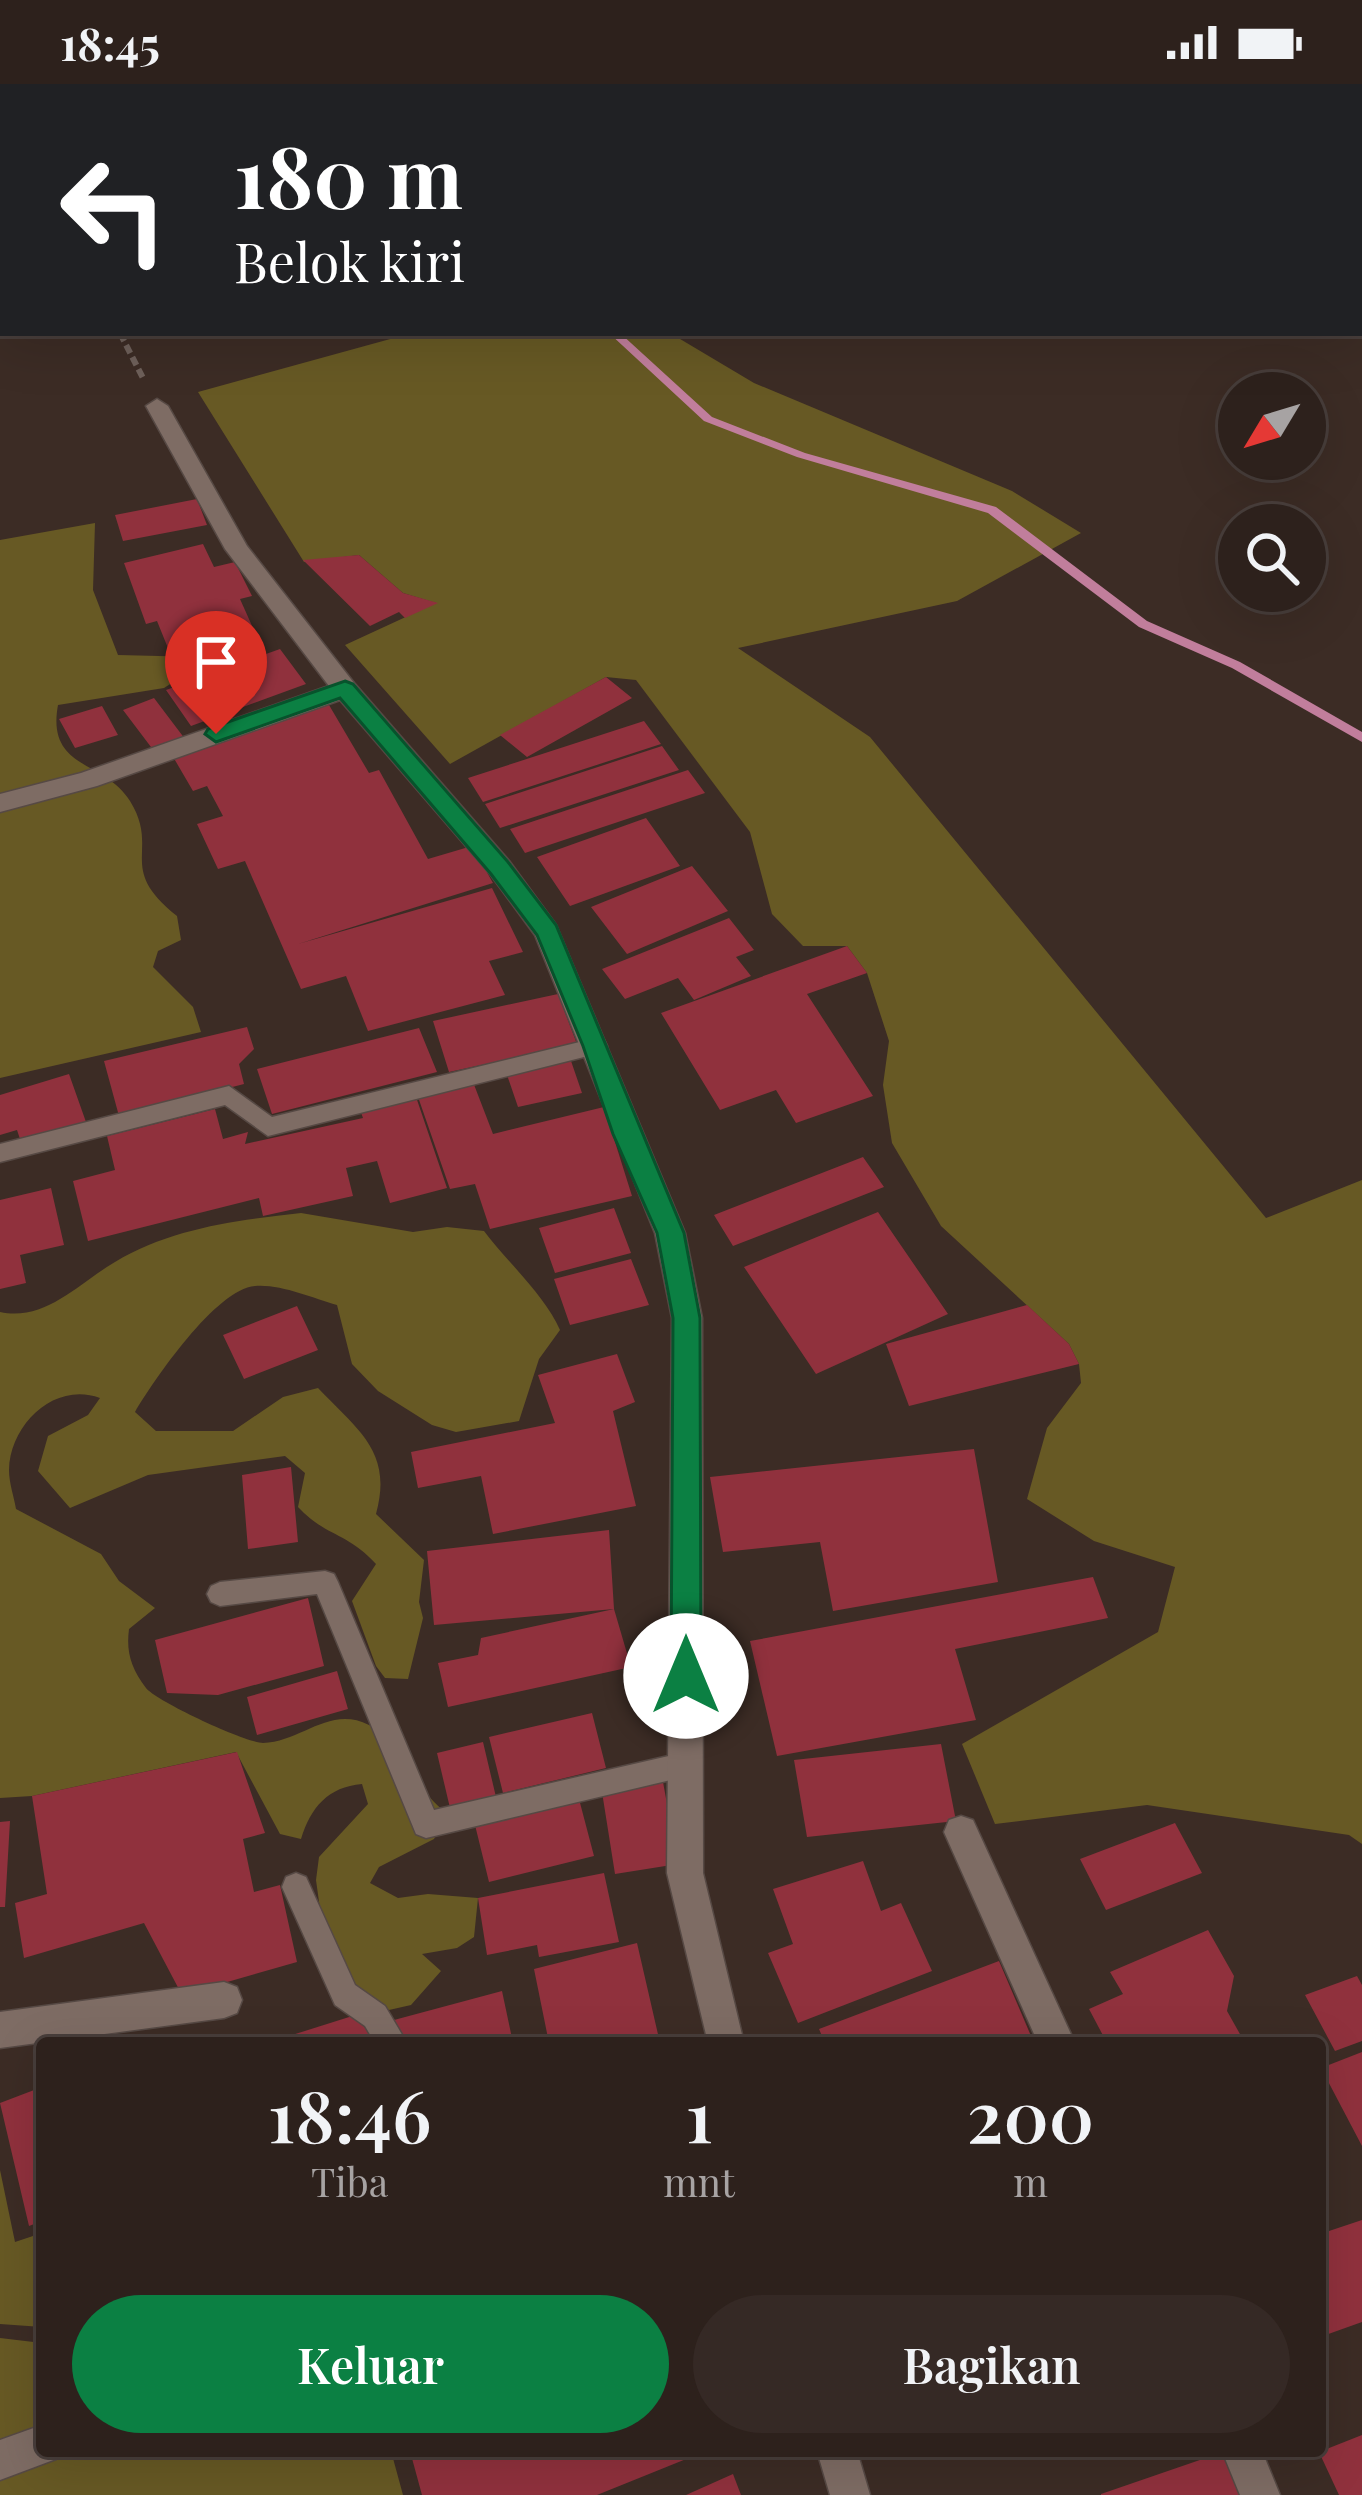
<!DOCTYPE html>
<html lang="id">
<style>
body{margin:0;font-family:"Playfair Display",serif;background:#352925;color:#f1f3f6;height:100vh;display:flex;flex-direction:column;font-size:45px;white-space:nowrap}
*{box-sizing:border-box;margin:0}
p{font-size:39px;color:#a7a3a3}
.icon{flex:none;width:66px;height:66px;fill:none;stroke:currentColor;stroke-width:2;stroke-linecap:round;stroke-linejoin:round}
.map{position:relative;flex:1;overflow:hidden}
.sheet{position:absolute;left:36px;top:1953px;width:1290px;height:420px;display:flex;flex-direction:column;background:#2d211c;border-radius:12px;box-shadow:0 12px 48px #0002,0 0 0 3px #483e3b}
.sheet>*{flex:none}
.hud{position:absolute;left:0px;top:0px;width:1362px;height:252px;box-shadow:0 12px 48px #0002,0 0 0 3px #483e3b;background:#202124;color:#fff;overflow:hidden}
.needle{width:78px;rotate:232deg}
.controls{position:absolute;left:1218px;top:288px;display:grid;gap:24px}
.controls a{display:grid;place-items:center;width:108px;height:108px;border-radius:50%;background:#2d211c;box-shadow:0 12px 48px #0002,0 0 0 3px #483e3b;font-size:60px}
.pin{position:absolute;display:grid;place-items:center;width:102px;height:102px;color:#fff;margin:-123px -51px;border-radius:50% 50% 50% 0;rotate:-45deg;box-shadow:0 0 12px #0007}
.pin .icon{rotate:45deg}
.me{position:absolute;width:132px;margin:-66px;rotate:0deg;stroke-linejoin:round;filter:drop-shadow(0 0 9px #0008)}
.turn{display:flex;align-items:center;gap:42px;height:252px;padding:0 36px;font-size:54px}
.turn .icon{width:156px;height:156px;stroke-width:2.5}
.turn b{display:block;font-size:84px;line-height:102px}
.eta{display:flex;justify-content:space-evenly;align-items:center;height:204px;text-align:center}
.eta b{font-size:72px;font-weight:600;line-height:84px}
.button{display:flex;gap:24px;margin-top:auto;padding:24px 36px}
.button a{flex:1;height:138px;border-radius:72px;background:#0b8043;color:#fff;font-size:48px;font-weight:600;line-height:138px;text-align:center}
.button a+a{background:#352925;color:#f1f3f6}
.status{display:flex;justify-content:space-between;align-items:center;height:84px;padding:0 60px;background:#2d211c;direction:ltr}
.status svg{height:33px;fill:currentColor}
.map>svg:first-child{display:block}
.green{fill:#675924}
.lines{fill:none;stroke-linecap:round;stroke-linejoin:round}
.stream{fill:#c17e9c;fill-rule:evenodd}
.building{fill:#90313d}
.lane-casing{stroke:#564944;stroke-width:3}
.street-casing{stroke:#564944;stroke-width:3}
.path{stroke:#6e605a;stroke-width:6;stroke-dasharray:9 4.5;stroke-linecap:butt}
.lane{fill:#7e6c64;fill-rule:evenodd}
.street{fill:#7e6c64;fill-rule:evenodd}
.route{fill:#0b8043;stroke:#07532c;stroke-width:3}
</style>
<div class="status"><b>18:45</b><svg viewBox="0 0 49 12"><path d="M0 12V9h3v3zM5 12V6h3v6zM10 12V3h3v9zM15 12V0h3v12zM26 1h20v11H26zM47 4h2v5h-2z"/></svg></div>
<div class="map">
<svg width="1362" height="2411" viewBox="0 0 1362 2411">
<rect width="100%" height="100%" fill="#3c2c25"/>
<!-- green -->
<path class="green" d="M412 249H670L754 299 1012 407 1081 449 957 517 738 564 870 653 1266 1134 1362 1096V1760L1349 1751 1147 1721 995 1740 962 1660 1158 1548 1175 1483 1094 1457 1027 1415 1047 1344 1081 1299 1079 1280 1069 1260 941 1142 892 1059 883 1001 889 957 867 889 847 862H803L772 830 750 748 636 596 606 593 450 680 345 561 436 519 403 509 359 471 304 478 198 308Z
M95 439 93 506 118 571 200 573V581L164 604 58 621C46 686 105 676 130 717 161 767 115 783 177 832L181 856 158 867 153 883 193 923 201 948 0 994V456Z
M301 1129 413 1148 447 1143 484 1147C508 1179 544 1210 560 1246L539 1275 519 1337 456 1348 432 1341 378 1307 352 1280 337 1221C312 1214 281 1200 255 1202 216 1205 154 1296 135 1328L156 1347H233L283 1313 318 1304C359 1347 393 1368 376 1430L424 1476 419 1518 423 1534 408 1595 385 1594 376 1582 352 1517 376 1480C347 1448 326 1453 298 1423L305 1389 285 1372 148 1391 70 1424 38 1387 48 1352 88 1331 100 1314C55 1297 10 1340 9 1386 9 1399 14 1413 16 1425L101 1470 119 1497 155 1524 129 1545C126 1568 131 1584 146 1604 156 1617 246 1659 263 1659 302 1658 329 1621 369 1641 406 1660 415 1708 447 1729L434 1755 379 1783 370 1799 398 1814 428 1810 478 1814 474 1853 457 1864 422 1870 441 1887 411 1921 389 1926 354 1901 320 1825 316 1796 319 1773 368 1720 362 1700C328 1703 311 1723 301 1755L280 1750 236 1668 32 1712 0 1714V1228C45 1238 79 1199 115 1178 171 1144 238 1136 301 1129Z
M0 2086 15 2158 42 2149V2243L0 2240Z
M0 2254 42 2259V2367H391L403 2411H0Z"/>
<g class="lines">
<!-- stream -->
<path class="stream" d="M388 0H399L402 3H391Z
M609 249H620L712 333 805 369 996 423 1147 537 1240 578 1362 648V658L1232 584 1139 543 988 429 797 373 704 337Z"/>
</g>
<!-- building -->
<path class="building" d="M197 415 207 441 123 457 115 431Z
M203 460 214 483 235 478 252 512 240 515 257 553 172 574 157 537 146 540 124 479Z
M359 471 403 509 438 519 405 534 399 528 370 542 303 476Z
M280 565 306 600 191 642 166 606Z
M606 593 632 614 527 673 500 651Z
M154 614 185 655 154 667 123 626Z
M329 621 369 689 379 686 428 775 472 762 493 799 298 860 492 804 523 868 489 877 505 911 368 947 346 892 301 905 245 777 218 785 197 740 223 732 207 702 193 707 172 671Z
M102 622 118 651 75 664 59 635Z
M644 637 661 660 483 718 468 694Z
M662 662 679 686 500 744 485 720Z
M688 686 705 709 525 769 510 745Z
M646 734 680 782 570 822 537 773Z
M692 782 728 827 627 870 591 823Z
M729 834 754 866 736 873 751 892 694 916 678 894 625 915 602 885Z
M847 862 867 889 807 910 873 1012 796 1039 776 1006 720 1026 661 929Z
M558 910 577 960 449 988 433 937Z
M247 943 254 965 239 980 244 1000 119 1032 104 977Z
M419 944 437 988 272 1030 257 985Z
M570 974 582 1009 518 1023 506 988Z
M69 990 86 1038 21 1058 17 1046 0 1051V1011Z
M473 998 493 1050 604 1023 632 1112 490 1145 475 1100 450 1105 417 1010Z
M415 1010 447 1104 390 1119 377 1077 346 1084 353 1112 263 1132 259 1114 88 1157 73 1097 115 1086 107 1052 215 1025 223 1055 248 1048 245 1060 363 1034 359 1023Z
M863 1073 884 1103 733 1162 714 1131Z
M51 1104 64 1161 20 1171 26 1199 0 1205V1116Z
M614 1124 631 1169 555 1189 539 1144Z
M878 1128 948 1230 816 1290 744 1183Z
M631 1175 649 1221 570 1241 554 1195Z
M1027 1221 1069 1260 1079 1280 909 1322 886 1260Z
M297 1222 318 1266 244 1295 223 1251Z
M617 1270 635 1318 613 1327 636 1422 493 1450 481 1392 418 1404 411 1368 555 1339 538 1291Z
M974 1365 998 1498 833 1527 820 1458 723 1468 710 1393Z
M291 1383 298 1458 248 1465 242 1391Z
M609 1446 614 1525 631 1583 448 1623 438 1579 478 1571 481 1554 614 1525 434 1541 427 1467Z
M1093 1493 1108 1534 955 1565 976 1636 777 1672 750 1557Z
M308 1514 324 1582 218 1611 167 1609 155 1556Z
M337 1587 348 1625 257 1651 247 1613Z
M592 1629 606 1684 503 1709 489 1653Z
M483 1658 496 1713 450 1724 437 1669Z
M941 1660 956 1737 807 1753 794 1676Z
M237 1668 265 1749 243 1755 254 1808 280 1801 297 1878 182 1911 144 1839 24 1874 15 1819 47 1810 32 1712Z
M663 1698 678 1780 615 1790 602 1708Z
M579 1715 594 1772 489 1798 475 1741Z
M10 1737 5 1823H0V1738Z
M1175 1739 1202 1789 1106 1826 1080 1775Z
M863 1777 881 1827 901 1819 932 1887 798 1939 768 1869 793 1860 773 1805Z
M604 1789 619 1858 539 1873 537 1861 487 1871 478 1814Z
M1208 1846 1234 1892 1227 1927 1245 1959H1107L1089 1925 1123 1910 1110 1888Z
M637 1859 660 1959H549L534 1885Z
M999 1877 1034 1959H825L819 1945Z
M1357 1892 1362 1901V1957L1335 1967 1305 1911Z
M502 1907 513 1959H399L394 1936Z
M365 1928 373 1959H270V1958Z
M1362 1968V2062L1321 1984Z
M42 2003V2137L29 2142 0 2019Z
M1362 2136V2238L1320 2253V2150Z
M1362 2351V2411H1339L1319 2368Z
M410 2367H706L597 2411H422Z
M1226 2367 1246 2411H1101V2410Z
M733 2390 741 2411H686Z"/>
<g class="lines">
<defs>
<path id="lane" d="M596 954 604 956 607 962 604 968 268 1052 225 1021 0 1078V1060L229 1002 272 1033Z
M325 1487 334 1490 338 1498 434 1726 686 1668 696 1672 700 1681 696 1690 426 1754 416 1750 317 1510 220 1522 211 1518 207 1510 211 1502 220 1498Z
M296 1789 306 1793 355 1901 385 1922 407 1959H375L365 1942 335 1921 282 1803 286 1793Z"/>
<path id="street" d="M157 315 168 322 247 462 354 599 509 777 556 841 685 1149 702 1234 703 1789 744 1959H708L667 1789 672 1234 655 1149 535 851 491 791 340 616 97 702 0 728V710L81 689 329 602 225 465 146 322Z
M961 1732 973 1736 1075 1959H1038L944 1748 949 1736Z
M224 1898 237 1903 242 1916 237 1929 224 1934 0 1964V1928Z
M42 2341V2367H60L56 2375 0 2396V2356Z
M817 2367H857L870 2411H830Z
M1222 2367H1262L1280 2411H1240Z"/>
</defs>
<!-- lane casing -->
<use href="#lane" class="lane-casing"/>
<!-- street casing -->
<use href="#street" class="street-casing"/>
<!-- path -->
<path class="path" d="M0 8 3 14
M120 249 143 294"/>
<!-- lane -->
<use href="#lane" class="lane"/>
<!-- street -->
<use href="#street" class="street"/>
</g>
<!-- route -->
<path class="route" d="M345 597 353 600 508 778 556 841 684 1149 700 1234 701 1592 697 1601 686 1605 675 1601 671 1592 673 1234 657 1149 613 1050 583 962 537 851 491 790 340 614 216 658 205 650 208 645Z"/>
</svg>
<div class="controls">
<a><svg class="needle" viewBox="-14 -14 28 28"><path d="M0-13l5 13h-10z" fill="#e53935"/><path d="M0 13l5-13h-10z" fill="#a7a3a3"/></svg></a>
<a><svg class="icon" aria-label="search" viewBox="0 0 24 24"><circle cx="10" cy="10" r="6"/><path d="M15 15l6 6"/></svg></a>
</div>
<div class="pin" style="left:216px;top:650px;background:#d93025"><svg class="icon" aria-label="arrive" viewBox="0 0 24 24"><path d="M6 21V4h12l-3 4 3 4H6"/></svg></div>
<svg class="me" style="left:686px;top:1592px" viewBox="-20 -20 40 40"><circle r="19" fill="#fff"/><path d="M0-13L10 11 0 6-10 11z" fill="#0b8043"/></svg>
<div class="hud">
<div class="turn"><svg class="icon" aria-label="left" viewBox="0 0 24 24"><path d="M17 20v-9H6M10 6l-5 5 5 5"/></svg><div><b>180 m</b>Belok kiri</div></div>
</div>
<section class="sheet">
<div class="eta">
<div><b>18:46</b><p>Tiba</p></div>
<div><b>1</b><p>mnt</p></div>
<div><b>200</b><p>m</p></div>
</div>
<div class="button"><a>Keluar</a><a>Bagikan</a></div>
</section>
</div>
